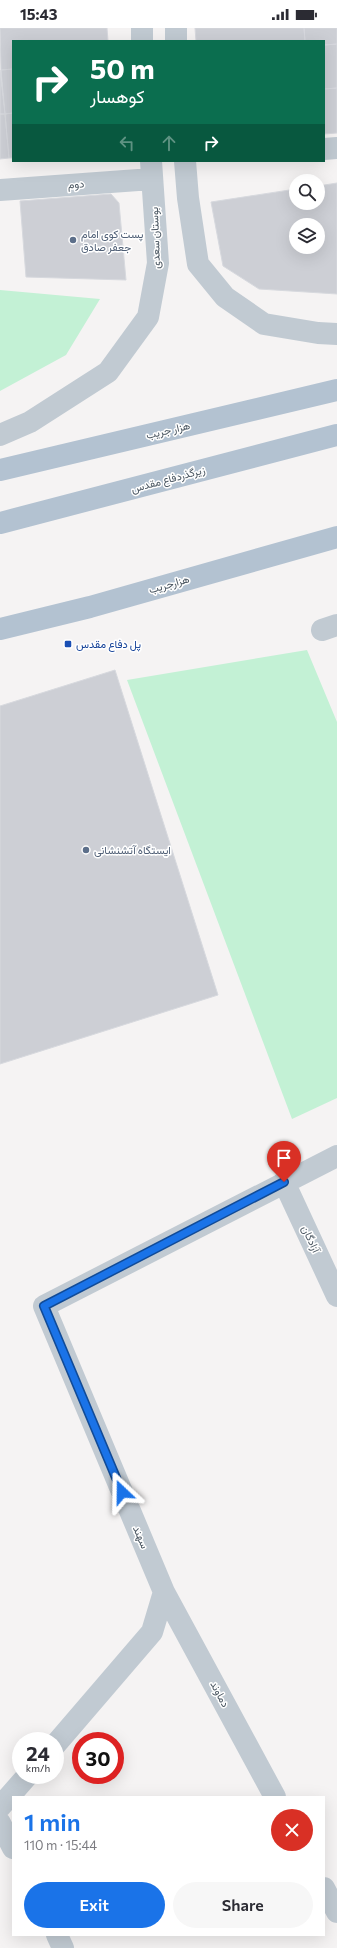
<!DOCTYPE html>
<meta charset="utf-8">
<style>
body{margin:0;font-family:Commissioner,Vazirmatn,sans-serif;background:#f7f7f7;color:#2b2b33;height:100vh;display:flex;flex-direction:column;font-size:15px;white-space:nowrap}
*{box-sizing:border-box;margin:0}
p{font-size:13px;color:#7c7c81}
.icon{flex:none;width:22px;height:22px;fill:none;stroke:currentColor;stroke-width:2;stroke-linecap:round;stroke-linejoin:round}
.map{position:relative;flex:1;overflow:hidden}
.details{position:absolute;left:12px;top:1768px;width:313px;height:140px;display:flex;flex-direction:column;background:#fff;border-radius:0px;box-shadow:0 4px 16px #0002}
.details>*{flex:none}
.top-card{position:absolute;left:12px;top:12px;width:313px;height:122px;border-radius:0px;box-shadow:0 4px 16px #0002;background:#0b6e4f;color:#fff;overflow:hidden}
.controls{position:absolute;left:289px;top:146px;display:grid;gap:8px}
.controls a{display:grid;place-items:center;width:36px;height:36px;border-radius:50%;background:#fff;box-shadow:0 4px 16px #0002;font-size:20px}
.speed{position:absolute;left:12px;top:1704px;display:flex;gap:8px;font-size:20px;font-weight:700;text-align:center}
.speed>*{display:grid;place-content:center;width:52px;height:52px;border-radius:50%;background:#fff;box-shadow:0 4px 16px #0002;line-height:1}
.speed small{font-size:10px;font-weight:400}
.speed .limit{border:6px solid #d22;background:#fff;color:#111}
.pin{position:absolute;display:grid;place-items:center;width:34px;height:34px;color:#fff;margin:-41px -17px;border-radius:50% 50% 50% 0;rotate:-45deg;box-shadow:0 0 4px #0007}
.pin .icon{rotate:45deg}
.me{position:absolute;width:44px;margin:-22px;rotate:337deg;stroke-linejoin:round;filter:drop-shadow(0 0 3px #0008)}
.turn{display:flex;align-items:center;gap:14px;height:84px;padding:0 12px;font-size:18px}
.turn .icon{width:52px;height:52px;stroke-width:2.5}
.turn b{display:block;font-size:28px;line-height:34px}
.lanes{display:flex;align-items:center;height:38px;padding:0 12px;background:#0003;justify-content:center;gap:20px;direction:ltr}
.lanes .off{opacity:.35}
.round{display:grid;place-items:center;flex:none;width:42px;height:42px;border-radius:21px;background:#f7f7f7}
.summary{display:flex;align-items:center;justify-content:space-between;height:68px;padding:0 12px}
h1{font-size:24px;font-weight:600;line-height:30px;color:#1a73e8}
.button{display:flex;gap:8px;margin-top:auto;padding:8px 12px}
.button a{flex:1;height:46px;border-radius:24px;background:#1a73e8;color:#fff;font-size:16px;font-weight:600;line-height:46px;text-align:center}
.button a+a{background:#f7f7f7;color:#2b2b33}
.status{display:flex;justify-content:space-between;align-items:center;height:28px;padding:0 20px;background:#fff;direction:ltr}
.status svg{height:11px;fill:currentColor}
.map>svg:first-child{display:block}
.green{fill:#c3f1d5}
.building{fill:#cdcfd5;stroke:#d7d9de;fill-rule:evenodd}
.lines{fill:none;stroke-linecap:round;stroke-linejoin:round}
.minor{stroke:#c1cad2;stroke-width:22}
.major{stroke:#b3c2d1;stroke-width:22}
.route-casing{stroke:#114b97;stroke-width:10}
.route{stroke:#1a73e8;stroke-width:7}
.service-dot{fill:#5c6f8a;stroke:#fff;stroke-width:1.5}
.transit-dot{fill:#1a4fb4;stroke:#fff;stroke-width:1.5}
.labels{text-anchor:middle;stroke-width:3;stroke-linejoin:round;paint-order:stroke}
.street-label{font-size:11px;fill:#4a5661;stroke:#fff}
.service-label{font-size:11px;fill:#4e5e75;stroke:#fff;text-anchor:start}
.transit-label{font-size:11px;fill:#164399;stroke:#fff;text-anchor:start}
</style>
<div class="status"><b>15:43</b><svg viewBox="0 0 49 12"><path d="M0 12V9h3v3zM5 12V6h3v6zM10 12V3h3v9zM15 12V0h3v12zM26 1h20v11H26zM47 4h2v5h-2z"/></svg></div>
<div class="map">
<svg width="337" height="1920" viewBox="0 0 337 1920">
<rect width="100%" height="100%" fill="#f5f3f3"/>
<!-- green -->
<path class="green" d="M0 262 100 271 66 327 0 363Z
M307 622 337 694V1070L292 1091 127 652Z"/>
<!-- building -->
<path class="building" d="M0 0H107L108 13H13V41L1 42Z
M195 0H304L305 13H196Z
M304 0H337V16L324 17V13H305Z
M337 16V60L324 61V17Z
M13 41V85L5 86 1 42Z
M0 42 5 86H0Z
M337 60V105L324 106V61Z
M13 85V130H9L5 86Z
M0 86H5L9 130 0 131Z
M337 155V266L259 261 223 238 211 174 296 161V175H318V158ZM296 197H318V219H296Z
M111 166 119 175 126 252 26 249 20 173Z
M115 642 218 967 0 1036V678Z"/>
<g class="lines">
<!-- minor -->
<path class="minor" d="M142 0V13
M176 0V13
M324 121 337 120
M185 133 188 170 198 236 225 269 264 296 318 305 337 306
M0 162 152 151
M0 407 30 394 108 344 148 289 158 235 151 133
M322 602 337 597
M284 1154 337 1268
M164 1564 275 1769
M55 1717 152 1604 164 1564 44 1278 337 1128
M0 1779 28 1747
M0 1795 13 1820
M324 1860 337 1884
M57 1907 63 1920"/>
<!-- major -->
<path class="major" d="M0 442 337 362
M0 495 337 407
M0 601 90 579 337 509"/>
</g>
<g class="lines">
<defs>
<path id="route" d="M122 1464 44 1278 284 1154"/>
</defs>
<!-- route casing -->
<use href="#route" class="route-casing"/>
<!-- route -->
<use href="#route" class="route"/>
</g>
<!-- markers -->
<g class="service-dot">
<circle cx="73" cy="212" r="4"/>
<circle cx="86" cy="822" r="4"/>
</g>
<rect class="transit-dot" x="64" y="612" width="8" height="8" rx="2"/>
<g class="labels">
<!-- street labels -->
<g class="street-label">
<text transform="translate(76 156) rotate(-4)" y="4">دوم</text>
<text transform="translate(155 210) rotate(-92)" y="4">بوستان سعدی</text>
<text transform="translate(168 402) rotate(-13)" y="4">هزار جریب</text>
<text transform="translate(168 451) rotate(-15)" y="4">زیرگذردفاع مقدس</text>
<text transform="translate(169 556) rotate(-16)" y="4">هزارجریب</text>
<text transform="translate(311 1211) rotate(65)" y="4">آزادگان</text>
<text transform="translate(141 1509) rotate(67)" y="4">سهند</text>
<text transform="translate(220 1666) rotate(62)" y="4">دماوند</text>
</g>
<!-- service labels -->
<g class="service-label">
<text x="81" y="210">پست کوی امام<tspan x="81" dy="13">جعفر صادق</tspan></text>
<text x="94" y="826">ایستگاه آتشنشانی</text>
</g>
<!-- transit labels -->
<g class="transit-label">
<text x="76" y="620">پل دفاع مقدس</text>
</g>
</g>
</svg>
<div class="controls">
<a><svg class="icon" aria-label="search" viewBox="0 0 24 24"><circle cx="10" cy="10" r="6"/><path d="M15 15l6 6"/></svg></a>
<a><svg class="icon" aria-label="layers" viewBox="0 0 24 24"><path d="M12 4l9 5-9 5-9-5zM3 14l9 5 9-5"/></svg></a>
</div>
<div class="speed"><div>24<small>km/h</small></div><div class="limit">30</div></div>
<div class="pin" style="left:284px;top:1154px;background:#d93025"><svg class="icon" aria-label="arrive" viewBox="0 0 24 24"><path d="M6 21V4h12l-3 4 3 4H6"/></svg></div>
<svg class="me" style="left:122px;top:1464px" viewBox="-20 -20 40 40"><path d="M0-17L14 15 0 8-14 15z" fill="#1a73e8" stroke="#fff" stroke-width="4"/></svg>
<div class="top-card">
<div class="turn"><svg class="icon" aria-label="right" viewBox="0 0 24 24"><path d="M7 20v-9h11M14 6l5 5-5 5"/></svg><div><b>50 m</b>کوهسار</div></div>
<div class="lanes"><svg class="icon off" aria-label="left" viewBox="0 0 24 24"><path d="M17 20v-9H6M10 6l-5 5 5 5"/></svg><svg class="icon off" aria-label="ahead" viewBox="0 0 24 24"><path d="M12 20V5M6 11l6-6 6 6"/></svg><svg class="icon" aria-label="right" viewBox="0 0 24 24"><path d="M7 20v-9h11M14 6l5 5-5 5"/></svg></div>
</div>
<section class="details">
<div class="summary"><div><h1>1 min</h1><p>110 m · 15:44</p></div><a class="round" style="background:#d93025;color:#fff"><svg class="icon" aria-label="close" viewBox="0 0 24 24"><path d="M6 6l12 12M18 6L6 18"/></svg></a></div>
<div class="button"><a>Exit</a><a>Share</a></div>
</section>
</div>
